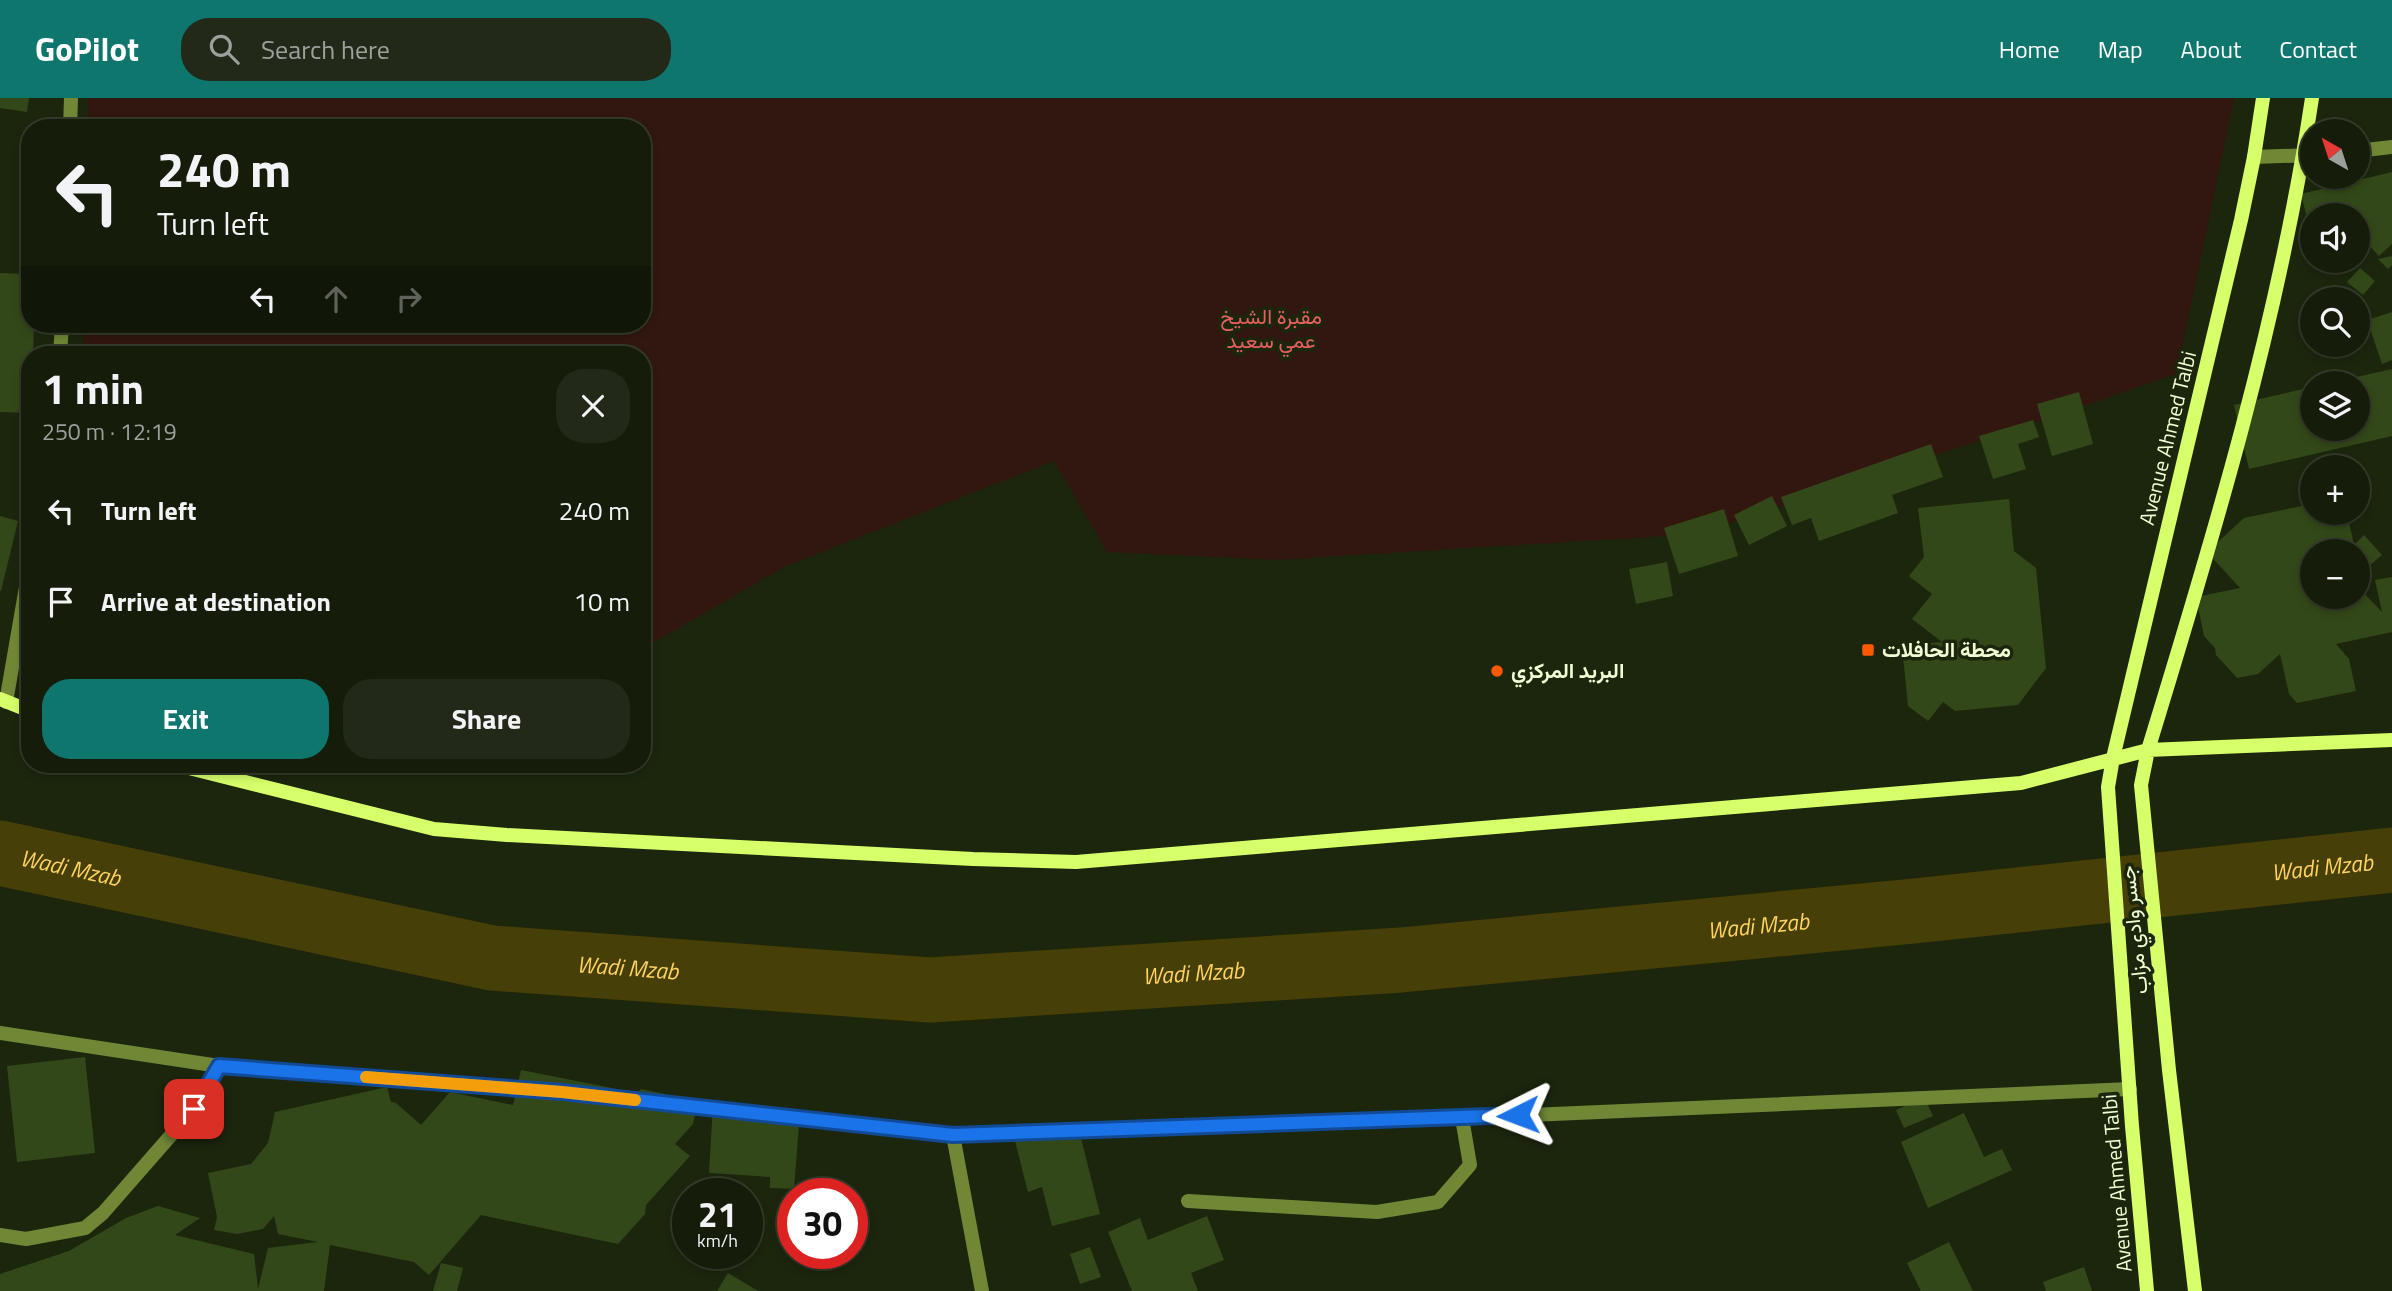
<!DOCTYPE html>
<meta charset="utf-8">
<style>
body{margin:0;font-family:"Titillium Web",Vazirmatn,sans-serif;background:#222918;color:#f1f3f6;height:100vh;display:flex;flex-direction:column;font-size:26px;white-space:nowrap}
*{box-sizing:border-box;margin:0}
p{font-size:23px;color:#9da19c}
.icon{flex:none;width:38px;height:38px;fill:none;stroke:currentColor;stroke-width:2;stroke-linecap:round;stroke-linejoin:round}
.map{position:relative;flex:1;overflow:hidden}
.drawer{position:absolute;left:21px;top:248px;width:630px;height:427px;display:flex;flex-direction:column;background:#151c0a;border-radius:28px;box-shadow:0 4px 10px #0003,0 0 0 2px #343a2b}
.drawer>*{flex:none}
.guide{position:absolute;left:21px;top:21px;width:630px;height:214px;border-radius:28px;box-shadow:0 4px 10px #0003,0 0 0 2px #343a2b;background:#151c0a;color:#f1f3f6;overflow:hidden}
.needle{width:46px;rotate:321deg}
.controls{position:absolute;left:2300px;top:21px;display:grid;gap:14px}
.controls a{display:grid;place-items:center;width:70px;height:70px;border-radius:50%;background:#151c0a;box-shadow:0 4px 10px #0003,0 0 0 2px #343a2b;font-size:35px}
.speed{position:absolute;left:672px;top:1080px;display:flex;gap:14px;font-size:35px;font-weight:700;text-align:center}
.speed>*{display:grid;place-content:center;width:91px;height:91px;border-radius:50%;background:#151c0a;box-shadow:0 4px 10px #0003,0 0 0 2px #343a2b;line-height:1}
.speed small{font-size:18px;font-weight:400}
.speed .limit{border:10px solid #d22;background:#fff;color:#111}
.pin{position:absolute;display:grid;place-items:center;width:60px;height:60px;color:#fff;margin:-30px;border-radius:14px;box-shadow:0 4px 10px #0006}
.me{position:absolute;width:77px;margin:-38px;rotate:267deg;stroke-linejoin:round;filter:drop-shadow(0 0 5px #0008)}
.turn{display:flex;align-items:center;gap:24px;height:147px;padding:0 21px;font-size:32px}
.turn .icon{width:91px;height:91px;stroke-width:2.5}
.turn b{display:block;font-size:49px;line-height:60px}
.lanes{display:flex;align-items:center;height:66px;padding:0 21px;background:#0003;justify-content:center;gap:35px;direction:ltr}
.lanes .off{opacity:.35}
.round{display:grid;place-items:center;flex:none;width:74px;height:74px;border-radius:28px;background:#222918}
.headline{display:flex;align-items:center;justify-content:space-between;height:119px;padding:0 21px}
h1{font-size:42px;font-weight:700;line-height:52px}
.button{display:flex;gap:14px;margin-top:auto;padding:14px 21px}
.button a{flex:1;height:80px;border-radius:28px;background:#0f766e;color:#fff;font-size:28px;font-weight:700;line-height:80px;text-align:center}
.button a+a{background:#222918;color:#f1f3f6}
ul{padding:0;list-style:none}
li{display:flex;align-items:center;gap:21px;height:91px;padding:0 21px}
li div{flex:1}
li b{display:block;font-size:26px}
li em{font-style:normal}
header{display:flex;align-items:center;gap:42px;box-sizing:border-box;height:98px;padding:0 35px;background:#0f766e;color:#fff}
header strong{font-size:33px}
nav{display:flex;gap:38px;margin-inline-start:auto;font-size:24px}
.search{width:490px;height:63px;background:#222918;display:flex;align-items:center;gap:18px;box-sizing:border-box;padding:0 24px;border-radius:28px;color:#9da19c;font-size:26px}
.map>svg:first-child{display:block}
.green{fill:#311710}
.lines{fill:none;stroke-linecap:round;stroke-linejoin:round}
.river{stroke:#463f07;stroke-width:65}
.building{fill:#334818}
.lane{stroke:#708836;stroke-width:14}
.street{stroke:#708836;stroke-width:14}
.secondary{stroke:#d6ff6a;stroke-width:14}
.route-casing{stroke:#114b97;stroke-width:18}
.route{stroke:#1a73e8;stroke-width:12}
.slow{stroke:#f59e0b;stroke-width:12}
.poi-dot{fill:#fe5900;stroke:#1c260d;stroke-width:2.5}
.labels{text-anchor:middle;stroke-width:7;stroke-linejoin:round;paint-order:stroke}
.park-label{font-size:21px;fill:#e85f5f;stroke:#1c260d}
.street-label{font-size:21px;fill:#efffd3;stroke:#1c260d}
.poi-label{font-size:21px;font-weight:bold;fill:#efffd3;stroke:#1c260d;text-anchor:start}
.water-label{font-size:23px;font-style:italic;fill:#ffd261;stroke:#1c260d}
</style>
<header>
<strong>GoPilot</strong>
<div class="search"><svg class="icon" aria-label="search" viewBox="0 0 24 24"><circle cx="10" cy="10" r="6"/><path d="M15 15l6 6"/></svg>Search here</div>
<nav><a>Home</a><a>Map</a><a>About</a><a>Contact</a></nav>
</header>
<div class="map">
<svg width="2392" height="1193" viewBox="0 0 2392 1193">
<rect width="100%" height="100%" fill="#1c260d"/>
<!-- green -->
<path class="green" d="M88 0H2234L2177 275 2090 306 1697 436 1275 462 1107 454 1054 363 786 468 642 551V257H83L84 226H642V30H87Z"/>
<g class="lines">
<!-- river -->
<path class="river" id="s1" d="M0 755 492 860 930 892 1401 862 1914 813 2392 762"/>
</g>
<!-- building -->
<path class="building" d="M0 0H29L27 14 0 10Z
M2392 74V146L2379 158 2360 138 2357 140V117H2312L2311 136 2301 96Z
M2392 158V167L2388 171 2378 161Z
M2360 170 2375 183 2363 197 2347 184Z
M0 175 30 176V226H34L33 257H30V315L0 314Z
M2392 214V262L2382 266 2367 222Z
M2392 271V338L2249 371 2234 307 2312 289V331H2357V285L2334 284Z
M2079 294 2093 346 2052 358 2037 306Z
M2033 322 2039 339 2018 346 2026 371 1993 381 1979 338Z
M1931 346 1943 379 1892 397 1898 415 1819 443 1811 420 1792 427 1781 399Z
M1772 398 1787 428 1749 447 1734 417Z
M2009 401 2014 453 2036 470 2046 570 2018 607 1955 613 1943 604 1928 623 1908 608 1902 548 1942 544 1912 521 1932 496 1909 478 1924 459 1918 410Z
M2312 406V415H2347L2354 447 2364 437 2382 457 2357 478V453H2312V493L2308 497 2312 496V499H2357V488L2382 514 2375 482 2392 479V534L2336 546 2349 561 2356 593 2297 605 2289 596 2280 556 2258 576 2237 580 2216 557 2215 550 2204 538 2196 499 2240 490 2207 454 2244 420Z
M1724 411 1738 458 1679 476 1664 430Z
M0 418 18 423 1 493H0Z
M1667 464 1673 498 1636 506 1629 471Z
M85 959 95 1055 17 1064 7 968Z
M521 972 617 991 631 1003 641 991 698 1003 693 1026 675 1046 690 1058 646 1107 645 1116 618 1146 481 1117 429 1177 414 1164 330 1147 324 1193H0V1176L69 1153 126 1120 158 1108 200 1120 175 1137 254 1156 258 1191 268 1150 318 1144 278 1136 274 1118 263 1131 237 1136 214 1132 217 1119 208 1075 251 1066 268 1045 275 1014 387 989 391 1004 396 1005 421 1027 450 994 513 1007Z
M1924 999 1933 1018 1904 1030 1896 1012Z
M713 1007 800 1013 794 1091 770 1090V1079L709 1075Z
M1964 1015 1984 1059 2002 1051 2012 1072 1928 1110 1901 1044Z
M1078 1028 1100 1116 1052 1128 1042 1089 1028 1094 1015 1043Z
M1207 1118 1224 1162 1191 1175 1198 1193H1132L1108 1134 1140 1120 1148 1142Z
M1949 1144 1973 1193H1921L1907 1165Z
M1090 1149 1101 1179 1080 1186 1070 1156Z
M441 1165 463 1170 457 1193H433Z
M2084 1169 2092 1193H2046L2043 1184Z
M728 1175 758 1193H717Z"/>
<g class="lines">
<!-- lane -->
<path class="lane" d="M1188 1103 1377 1114 1438 1104 1470 1067 1462 1020"/>
<!-- street -->
<path class="street" d="M70 30 71 0
M2357 53 2392 49
M2254 59 2312 57
M60 257 62 226
M6 604 30 466
M0 935 219 968 562 994 953 1037 1462 1020 2130 991
M953 1037 982 1193
M0 1137 26 1141 85 1130 103 1115 194 1011 219 968"/>
<!-- secondary -->
<path class="secondary" d="M0 601 30 613
M177 667 434 731 507 737 973 761 1076 764 2021 685 2148 652 2392 642
M2147 1193 2132 1028 2108 689 2113 660 2241 122 2254 59 2263 0
M2195 1193 2169 972 2141 687 2148 652C2214 437 2279 222 2312 0"/>
</g>
<g class="lines">
<defs>
<path id="route" d="M194 1011 219 968 562 994 953 1037 1518 1017"/>
</defs>
<!-- route casing -->
<use href="#route" class="route-casing"/>
<!-- route -->
<use href="#route" class="route"/>
<!-- slow -->
<path class="slow" d="M366 979 562 994 635 1002"/>
</g>
<!-- markers -->
<g class="poi-dot">
<rect x="1861" y="545" width="14" height="14" rx="3.5"/>
<circle cx="1497" cy="573" r="7"/>
</g>
<g class="labels">
<!-- park labels -->
<g class="park-label">
<text x="1271" y="226">مقبرة الشيخ<tspan x="1271" dy="24">عمي سعيد</tspan></text>
</g>
<!-- street labels -->
<g class="street-label">
<text transform="translate(2168 340) rotate(-76)" y="7">Avenue Ahmed Talbi</text>
<text transform="translate(2134 832) rotate(-96)" y="7">جسر وادي مزاب</text>
<text transform="translate(2117 1085) rotate(-95)" y="7">Avenue Ahmed Talbi</text>
</g>
<!-- poi labels -->
<g class="poi-label">
<text x="1882" y="559">محطة الحافلات</text>
<text x="1511" y="580">البريد المركزي</text>
</g>
<!-- water labels -->
<g class="water-label">
<text dy="8" stroke="none"><textPath href="#s1" startOffset="2340">Wadi Mzab</textPath></text>
<text dy="8" stroke="none"><textPath href="#s1" startOffset="72">Wadi Mzab</textPath></text>
<text dy="8" stroke="none"><textPath href="#s1" startOffset="1773">Wadi Mzab</textPath></text>
<text dy="8" stroke="none"><textPath href="#s1" startOffset="639">Wadi Mzab</textPath></text>
<text dy="8" stroke="none"><textPath href="#s1" startOffset="1206">Wadi Mzab</textPath></text>
</g>
</g>
</svg>
<div class="controls">
<a><svg class="needle" viewBox="-14 -14 28 28"><path d="M0-13l5 13h-10z" fill="#e53935"/><path d="M0 13l5-13h-10z" fill="#9da19c"/></svg></a>
<a><svg class="icon" aria-label="sound" viewBox="0 0 24 24"><path d="M4 9h4l5-4v14l-5-4H4zM17 9q2 3 0 6"/></svg></a>
<a><svg class="icon" aria-label="search" viewBox="0 0 24 24"><circle cx="10" cy="10" r="6"/><path d="M15 15l6 6"/></svg></a>
<a><svg class="icon" aria-label="layers" viewBox="0 0 24 24"><path d="M12 4l9 5-9 5-9-5zM3 14l9 5 9-5"/></svg></a>
<a>+</a>
<a>−</a>
</div>
<div class="speed"><div>21<small>km/h</small></div><div class="limit">30</div></div>
<div class="pin" style="left:194px;top:1011px;background:#d93025"><svg class="icon" aria-label="arrive" viewBox="0 0 24 24"><path d="M6 21V4h12l-3 4 3 4H6"/></svg></div>
<svg class="me" style="left:1518px;top:1017px" viewBox="-20 -20 40 40"><path d="M0-17L14 15 0 8-14 15z" fill="#1a73e8" stroke="#fff" stroke-width="4"/></svg>
<div class="guide">
<div class="turn"><svg class="icon" aria-label="left" viewBox="0 0 24 24"><path d="M17 20v-9H6M10 6l-5 5 5 5"/></svg><div><b>240 m</b>Turn left</div></div>
<div class="lanes"><svg class="icon" aria-label="left" viewBox="0 0 24 24"><path d="M17 20v-9H6M10 6l-5 5 5 5"/></svg><svg class="icon off" aria-label="ahead" viewBox="0 0 24 24"><path d="M12 20V5M6 11l6-6 6 6"/></svg><svg class="icon off" aria-label="right" viewBox="0 0 24 24"><path d="M7 20v-9h11M14 6l5 5-5 5"/></svg></div>
</div>
<section class="drawer">
<div class="headline"><div><h1>1 min</h1><p>250 m · 12:19</p></div><a class="round"><svg class="icon" aria-label="close" viewBox="0 0 24 24"><path d="M6 6l12 12M18 6L6 18"/></svg></a></div>
<ul>
<li><svg class="icon" aria-label="left" viewBox="0 0 24 24"><path d="M17 20v-9H6M10 6l-5 5 5 5"/></svg><div><b>Turn left</b></div><em>240 m</em></li>
<li><svg class="icon" aria-label="arrive" viewBox="0 0 24 24"><path d="M6 21V4h12l-3 4 3 4H6"/></svg><div><b>Arrive at destination</b></div><em>10 m</em></li>
</ul>
<div class="button"><a>Exit</a><a>Share</a></div>
</section>
</div>
